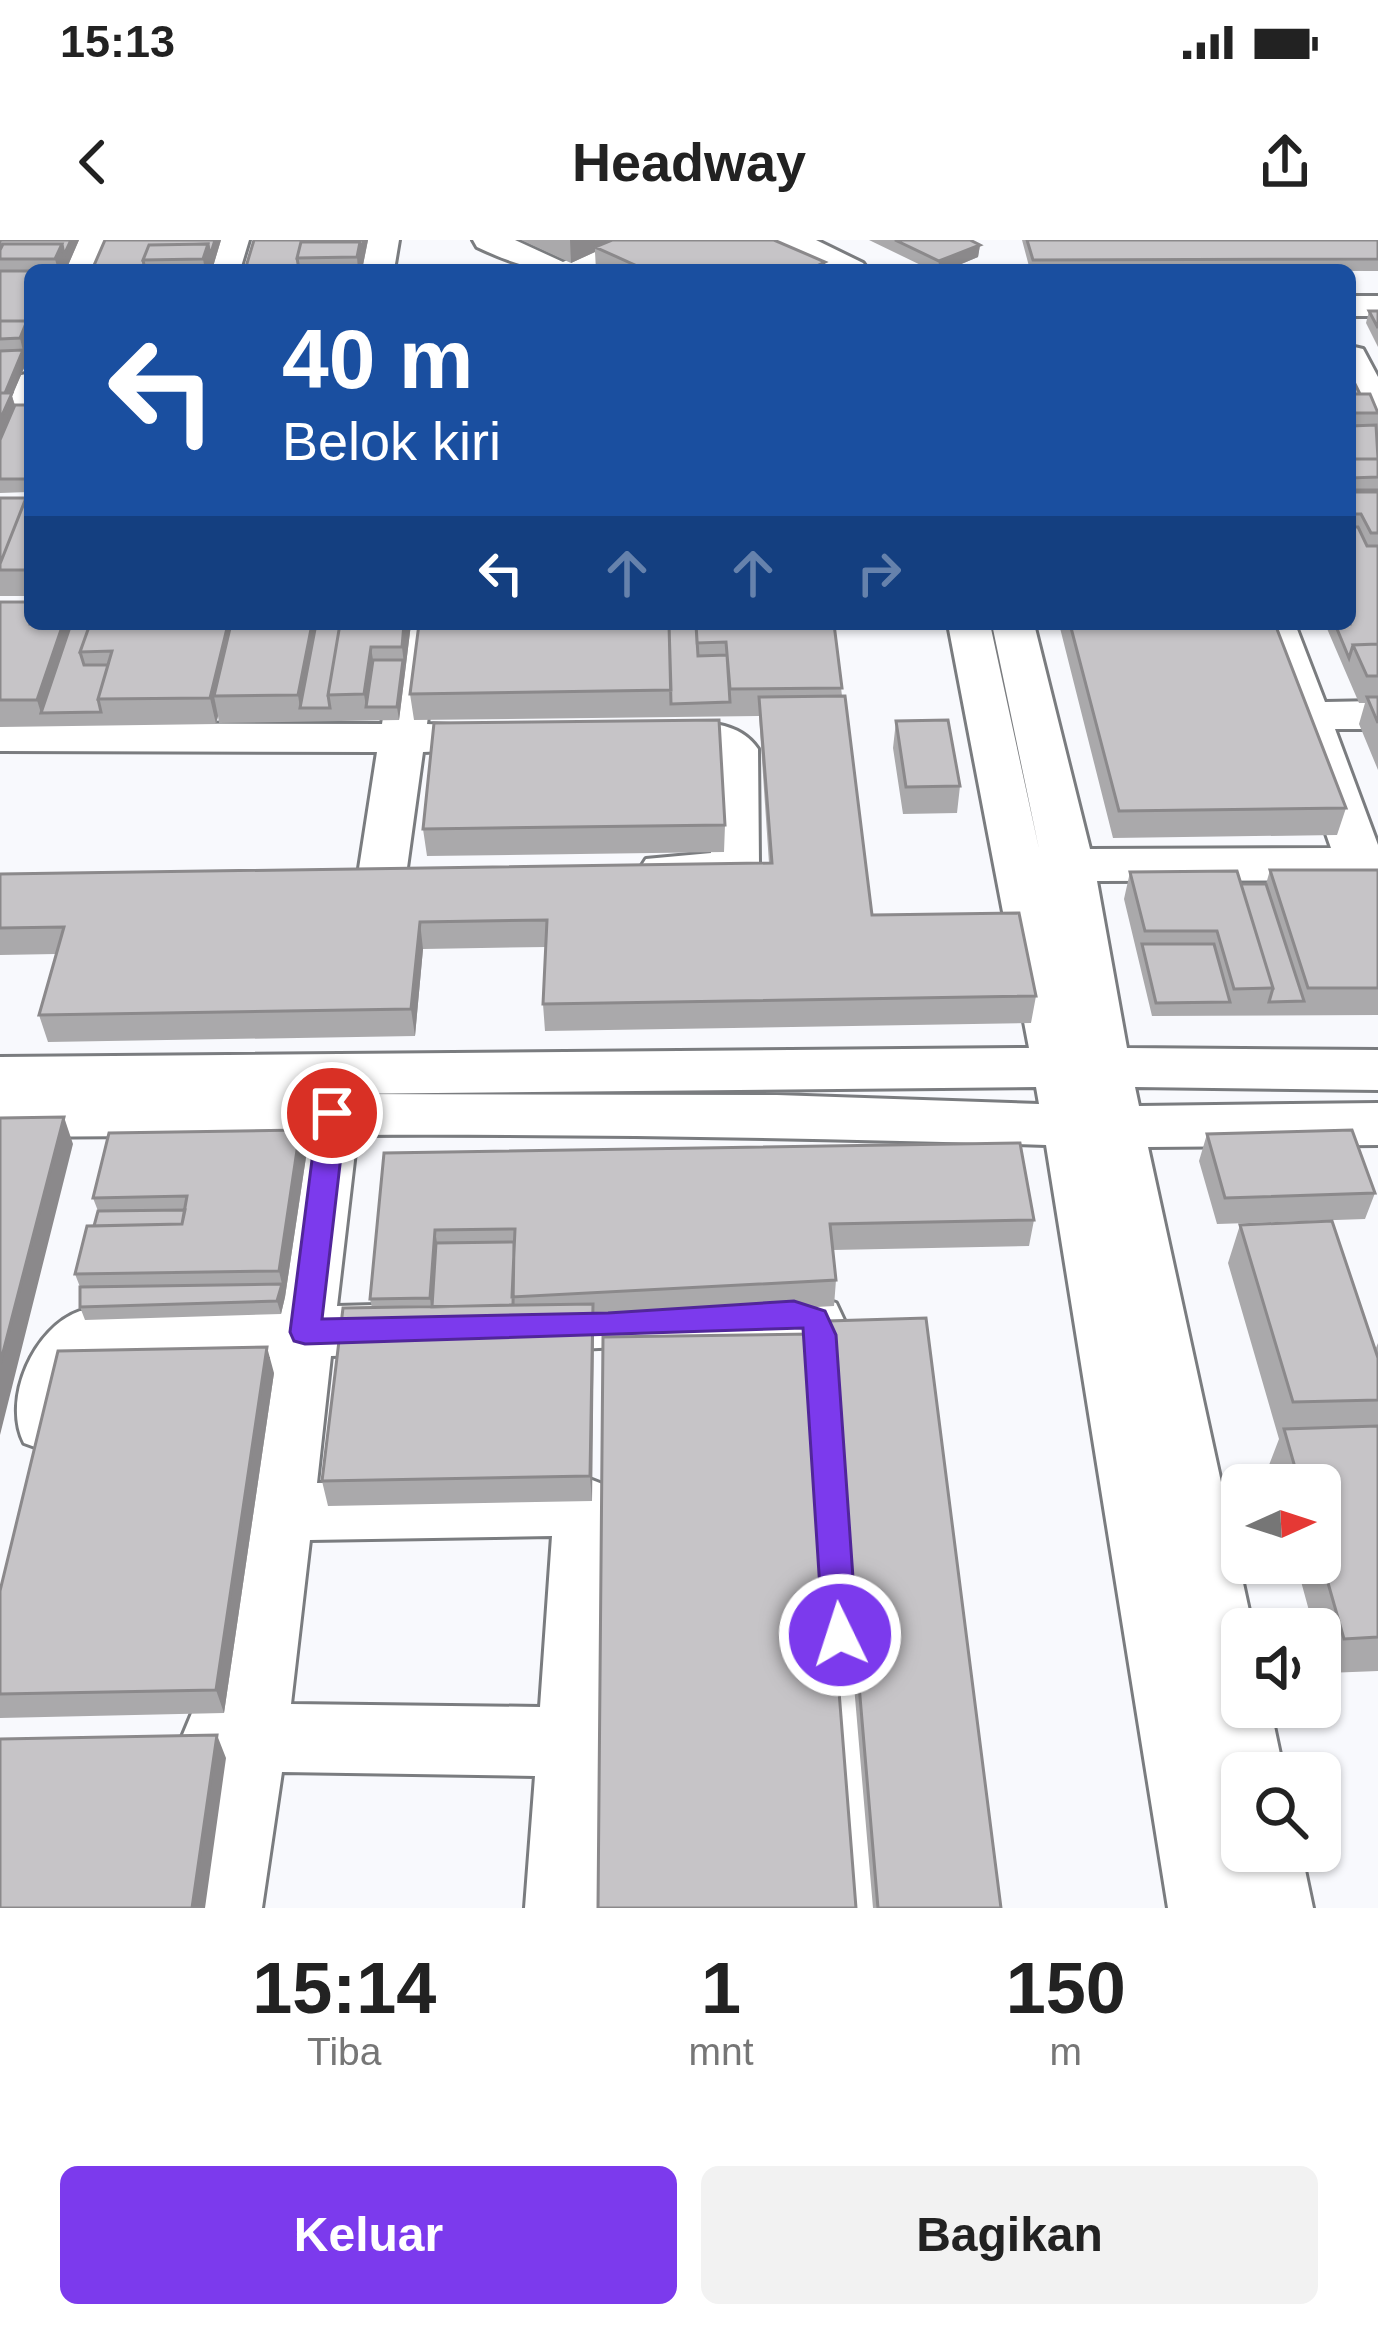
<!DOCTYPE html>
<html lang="id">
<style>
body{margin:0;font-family:Helvetica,sans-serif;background:#f2f2f2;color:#222;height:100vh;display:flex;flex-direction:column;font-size:45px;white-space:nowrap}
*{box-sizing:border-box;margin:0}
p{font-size:39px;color:#767676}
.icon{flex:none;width:66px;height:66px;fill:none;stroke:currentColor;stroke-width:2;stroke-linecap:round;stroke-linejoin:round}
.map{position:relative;height:1668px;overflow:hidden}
.details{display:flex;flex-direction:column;background:#fff;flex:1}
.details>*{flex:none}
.hud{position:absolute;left:24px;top:24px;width:1332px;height:366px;border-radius:18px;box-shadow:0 3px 9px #0004;background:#1a4fa0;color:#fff;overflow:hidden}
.needle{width:78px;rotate:87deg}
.buttons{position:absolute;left:1221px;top:1224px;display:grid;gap:24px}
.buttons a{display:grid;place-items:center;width:120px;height:120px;border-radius:18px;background:#fff;box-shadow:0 3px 9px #0004;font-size:60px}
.pin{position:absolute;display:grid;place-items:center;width:102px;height:102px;color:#fff;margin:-51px;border:6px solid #fff;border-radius:50%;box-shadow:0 3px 12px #0007}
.me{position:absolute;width:132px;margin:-66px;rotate:356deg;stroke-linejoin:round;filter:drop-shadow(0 0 9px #0008)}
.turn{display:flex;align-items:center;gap:42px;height:252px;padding:0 60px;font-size:54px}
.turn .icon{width:156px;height:156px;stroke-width:2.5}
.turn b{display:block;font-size:84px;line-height:102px}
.lanes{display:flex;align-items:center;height:114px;padding:0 60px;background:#0003;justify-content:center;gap:60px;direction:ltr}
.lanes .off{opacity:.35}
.eta{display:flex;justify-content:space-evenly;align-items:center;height:204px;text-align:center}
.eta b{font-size:72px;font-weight:700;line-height:84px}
.button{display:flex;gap:24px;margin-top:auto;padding:24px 60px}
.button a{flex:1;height:138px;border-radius:18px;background:#7c3aed;color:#fff;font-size:48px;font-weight:700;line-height:138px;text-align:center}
.button a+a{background:#f2f2f2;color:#222}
.status{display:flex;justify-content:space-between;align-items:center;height:84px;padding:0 60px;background:#fff;direction:ltr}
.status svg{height:33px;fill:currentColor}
header{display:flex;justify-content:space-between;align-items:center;height:156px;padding:0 60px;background:#fff;font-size:54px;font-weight:700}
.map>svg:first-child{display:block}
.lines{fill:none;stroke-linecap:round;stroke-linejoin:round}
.street-casing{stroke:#7a7c7f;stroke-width:6}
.street{fill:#fff;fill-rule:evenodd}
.wall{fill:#aaa9ab}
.shaded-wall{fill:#8b898b}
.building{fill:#c6c4c7;stroke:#8b898b;stroke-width:3}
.route{fill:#7c3aed;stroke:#51269a;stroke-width:3}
</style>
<div class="status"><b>15:13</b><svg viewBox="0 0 49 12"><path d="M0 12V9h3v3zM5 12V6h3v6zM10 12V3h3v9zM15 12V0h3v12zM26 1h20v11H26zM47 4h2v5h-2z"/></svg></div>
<header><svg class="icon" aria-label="back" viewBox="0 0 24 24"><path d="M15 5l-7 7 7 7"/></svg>Headway<svg class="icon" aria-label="share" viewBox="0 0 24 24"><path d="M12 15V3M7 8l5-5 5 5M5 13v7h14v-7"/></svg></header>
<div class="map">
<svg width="1378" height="1668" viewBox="0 0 1378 1668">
<rect width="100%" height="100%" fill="#f8f9fd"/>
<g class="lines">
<defs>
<path id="street" d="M77 0H109L97 30H63Z
M217 0H249L240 30H206Z
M367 0H399L394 30H360Z
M473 0H515L563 22 613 0H656L652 7C581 38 547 40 477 7Z
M774 0H816L863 23 868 30H825Z
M1350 56H1378V76H1350Z
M1350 106 1363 109 1378 137V184L1365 181 1350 154Z
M30 133V181H5L0 172 17 136Z
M398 384H440L427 484 524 488 531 498 524 508 423 512 406 635 399 646 382 651 365 646 358 635 377 512 0 511V483L382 484Z
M948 384H990L1039 609 992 384H1034L1090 609 1331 608 1253 384H1295L1325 462 1378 461V489H1335L1378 605V640L1097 641 1127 808 1378 810V850L1135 847 1139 866 1378 863V905L1148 907 1253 1389H1242V1467H1270L1284 1533H1242V1566L1223 1558 1231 1601 1242 1583V1611H1301L1313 1668H1168L1046 905C816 898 587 894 357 895L337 1066 415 1064 436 1071 445 1089 436 1107 415 1114 331 1116 317 1243 587 1238 610 1247 620 1267 601 1668H525L535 1536 282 1532 262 1668H186L211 1529 192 1521 182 1497 192 1473 221 1463 247 1278 244 1272 270 1117 95 1121 68 1203 46 1211 24 1203C2 1159 34 1087 80 1071L277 1067 301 895 0 897V817L1029 808ZM1036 847 1039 864 777 855 336 854ZM552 1296 540 1467 291 1464 310 1300Z
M644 484C682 484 734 473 758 509L759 623C740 654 678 650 646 641L639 630 646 619 711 613 712 514 628 508 621 498 628 488Z
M794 1049 836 1063 851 1095 896 1668H820L791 1098 521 1112 500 1105 491 1087 500 1069 521 1062Z"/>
</defs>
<!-- street casing -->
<use href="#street" class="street-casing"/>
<!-- street -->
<use href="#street" class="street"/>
</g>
<!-- wall -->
<path class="wall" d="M0 0H79L66 30H30V114L12 156 15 165H30V356H0V258H26L29 252 0 253Z
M221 0 212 30H92Z
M254 0H368L362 30H245Z
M521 0H774L825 30H596L595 12 571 23Z
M869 0H970L980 5 978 17 947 30H931Z
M1022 0H1378V31L1030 30Z
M1369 71H1378V107L1366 83Z
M1350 134 1360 154 1378 173V530L1359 484 1365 463H1359L1325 384H1350Z
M0 362 30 384H411L399 480 219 483 218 476 216 484 0 487Z
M419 384H834L842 456 872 675 1036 756 1031 783 545 791 543 764 546 707 423 709 415 796 48 802 39 775 56 714 0 715V634L769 623 759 476 414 480 410 454Z
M1059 384H1275L1346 568 1337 595 1113 598Z
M896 481 960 546 957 573 903 574 893 508Z
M725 585 724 612 427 616 423 589Z
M1270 630H1378V775L1152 776 1124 659 1130 632 1241 644H1266Z
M1207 894 1375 953 1365 979 1217 984 1199 921Z
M384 913 1034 980 1029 1006 833 1010 836 1040 834 1066 593 1079 592 1261 328 1266 322 1241 372 1068 370 1059Z
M306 917 285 1057 281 1074 85 1080 80 1067V1047L75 1034 94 986 98 971 93 958Z
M1240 985 1375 1110 1378 1103V1431L1327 1433 1320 1409V1389H1314L1296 1323H1320V1245H1274L1269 1225 1279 1199 1228 1023Z
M828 1081 1001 1668H873L825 1106Z
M274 1133 224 1473 0 1478V1351Z"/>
<!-- shaded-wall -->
<path class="shaded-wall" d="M71 0H79L66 30H58L55 19 62 4Z
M215 0H221L212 30H205L203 19 208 4Z
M364 0H368L362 30H358L357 17 360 2Z
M570 0H622L595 7V12L571 23Z
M980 5 978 17 947 30H938L939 21Z
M825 22V30H808Z
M27 81 30 91V114L12 156 18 178 0 209V180L4 153 23 111 20 98Z
M63 384H77L41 473 37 460Z
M228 384H239L214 456 218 476 216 484 210 458Z
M312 384H321L300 468 298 455Z
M404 384H411L405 433 402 407Z
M371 407 375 433 366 467 364 454Z
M403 420 405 433 399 480 397 467Z
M420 682 423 709 415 796 411 769Z
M64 877 73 904 0 1195V1124Z
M300 890 306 917 285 1057 281 1074 277 1061 282 1044 279 1031Z
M435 990 439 1016 432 1071 430 1058Z
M593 1064 594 1090 592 1261 590 1236Z
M267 1107 274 1133 224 1473 216 1450Z
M217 1495 226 1518 205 1668H192Z"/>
<!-- building -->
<path class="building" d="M0 0H71L64 15 62 4H3L0 10Z
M105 0H215L210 16 208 4 149 5 143 20 145 30H92Z
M254 0H364L361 13 360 2H301L297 18 299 29 358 30H245Z
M612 0H774L825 22 808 30H646L595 7Z
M895 0H970L980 5 939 21Z
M1027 0H1378V19L1033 20Z
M301 2H360L357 17 297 18Z
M3 4H62L55 19H0V10Z
M208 4 203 19 143 20 149 5Z
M0 31H30V91L27 81H0Z
M1369 71H1378V88Z
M0 81H27L20 98 0 99Z
M23 110 5 153H0V111Z
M1350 134 1360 154H1350Z
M0 153H12L0 180Z
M1350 154H1370L1378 173H1350Z
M15 165H30V239H0V200Z
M1376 185 1378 219H1350V186Z
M1350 219H1378V237L1350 238Z
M30 248V330H0V324Z
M1350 250H1378V252H1350Z
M1350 252H1378V293H1371L1361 274H1350Z
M0 258H26L0 324Z
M1350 287H1358L1367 306H1378V404L1353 405 1349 418 1335 384H1350Z
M0 362H30V384H63L37 460H0Z
M71 384H90L80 412 84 425H108L98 459 101 472 41 473Z
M90 384H228L210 458 98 459 112 411 80 412Z
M231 384H312L298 455 214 456Z
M316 384H340L328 455 330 468H300Z
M340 384H404L402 407H371L364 454 328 455Z
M419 384H669L671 450 410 454Z
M669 384H696L698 416 727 415 730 462 671 464Z
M696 384H834L842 448 730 449 726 402 697 403Z
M1070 384H1275L1346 568 1119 571Z
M1378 404V436H1367L1353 405Z
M373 420H403L397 467H366Z
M845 456 872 675 1019 673 1036 756 543 764 547 680 420 682 411 769 39 775 64 687 0 688V634L772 623 759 457Z
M1367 457H1378V483Z
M719 480 725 585 423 589 434 483Z
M948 480 960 546 906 547 896 481Z
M1270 630H1378V748H1308Z
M1237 631 1273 748 1234 749 1217 691H1145L1130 632Z
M1241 644H1266L1304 761 1269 762 1273 748Z
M1142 704H1214L1230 762 1156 763Z
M64 877 22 1039 0 1124V878Z
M300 890 279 1031 75 1034 87 986 182 984 187 956 93 958 109 893Z
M1352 890 1375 953 1225 958 1207 894Z
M1020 903 1034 980 830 984 836 1040 512 1057 515 989 435 990 430 1058 370 1059 384 913Z
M185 970 182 984 94 986 98 971Z
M1332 981 1378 1118V1160L1293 1162 1240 985Z
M514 1002 513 1065 432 1067 436 1003Z
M282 1044 277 1061 80 1067V1047Z
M593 1064 590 1236 322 1241 343 1068Z
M926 1078 1001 1668H878L828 1081Z
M811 1094 856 1668H598L603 1097Z
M267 1107 216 1450 0 1454V1351L58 1111Z
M1378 1186V1397L1344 1399 1320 1315V1245H1300L1284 1189Z
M217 1495 192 1668H0V1499Z"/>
<!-- route -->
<path class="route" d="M332 863 346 873 322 1079 608 1073 794 1061 825 1071 836 1095 857 1395 852 1407 840 1411 828 1407 823 1395 803 1088 305 1104 294 1101 290 1092 318 873Z"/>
</svg>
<div class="buttons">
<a><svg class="needle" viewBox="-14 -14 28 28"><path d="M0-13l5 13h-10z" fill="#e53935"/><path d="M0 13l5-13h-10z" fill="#767676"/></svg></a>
<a><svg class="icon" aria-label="sound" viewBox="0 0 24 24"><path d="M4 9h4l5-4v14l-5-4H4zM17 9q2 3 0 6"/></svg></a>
<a><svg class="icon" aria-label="search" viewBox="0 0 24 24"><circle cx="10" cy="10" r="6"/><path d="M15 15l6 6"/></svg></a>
</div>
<div class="pin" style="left:332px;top:873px;background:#d93025"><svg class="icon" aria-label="arrive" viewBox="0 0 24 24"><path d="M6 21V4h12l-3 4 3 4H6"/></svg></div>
<svg class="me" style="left:840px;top:1395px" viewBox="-20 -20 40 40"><circle r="17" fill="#7c3aed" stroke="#fff" stroke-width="3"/><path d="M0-11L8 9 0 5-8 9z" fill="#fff"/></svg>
<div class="hud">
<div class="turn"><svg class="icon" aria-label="left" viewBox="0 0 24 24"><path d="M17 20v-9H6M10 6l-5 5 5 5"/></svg><div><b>40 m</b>Belok kiri</div></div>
<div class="lanes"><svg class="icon" aria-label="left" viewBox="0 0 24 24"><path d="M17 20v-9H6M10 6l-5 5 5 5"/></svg><svg class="icon off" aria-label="ahead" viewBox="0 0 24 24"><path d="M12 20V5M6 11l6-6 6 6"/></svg><svg class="icon off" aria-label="ahead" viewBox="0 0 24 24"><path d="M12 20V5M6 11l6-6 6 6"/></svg><svg class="icon off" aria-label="right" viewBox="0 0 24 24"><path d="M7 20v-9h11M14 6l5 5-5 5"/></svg></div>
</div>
</div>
<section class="details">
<div class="eta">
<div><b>15:14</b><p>Tiba</p></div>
<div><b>1</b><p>mnt</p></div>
<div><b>150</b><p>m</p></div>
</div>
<div class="button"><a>Keluar</a><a>Bagikan</a></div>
</section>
